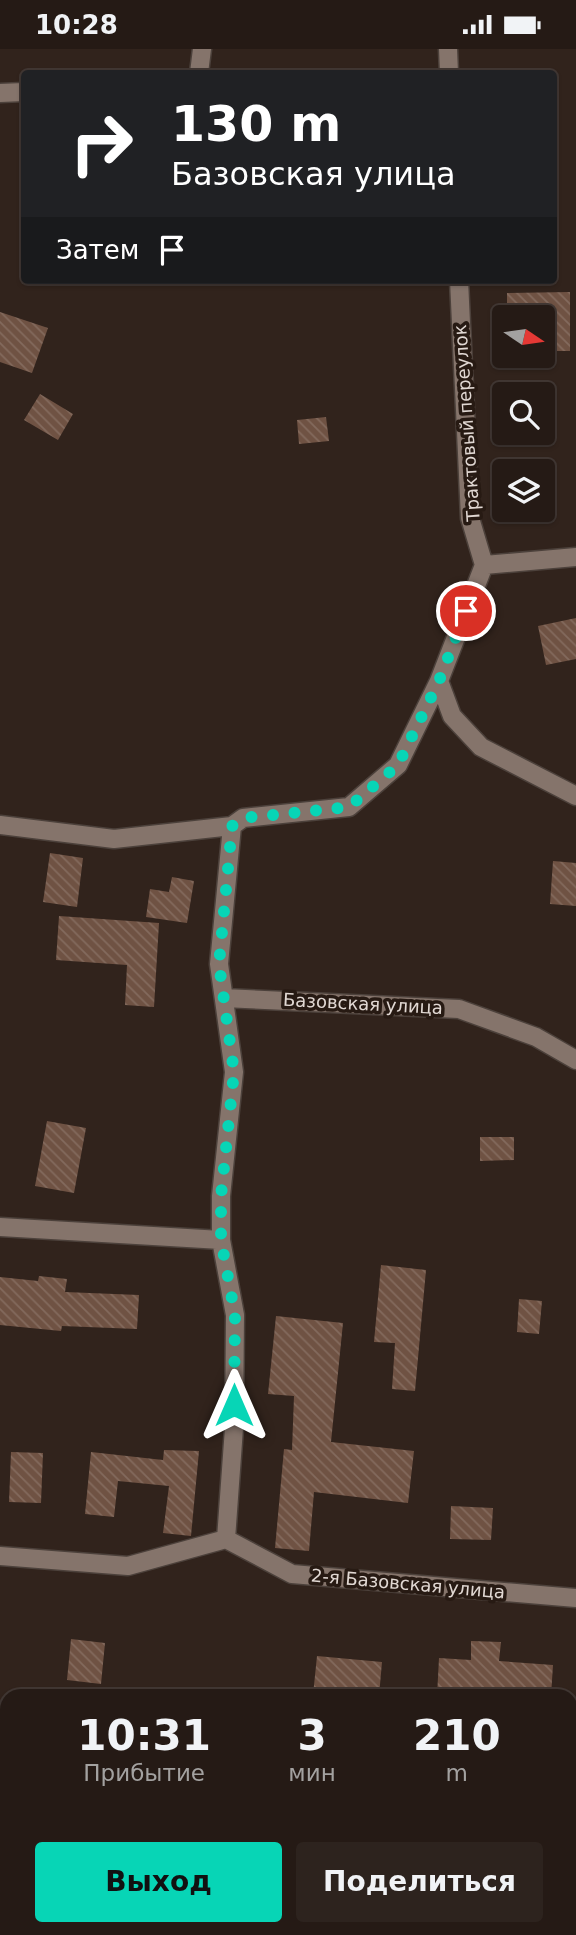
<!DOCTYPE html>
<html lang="ru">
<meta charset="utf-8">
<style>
body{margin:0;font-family:"DejaVu Sans",sans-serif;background:#2d231e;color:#f1f3f6;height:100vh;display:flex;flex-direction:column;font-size:26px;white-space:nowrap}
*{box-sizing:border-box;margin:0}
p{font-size:23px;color:#a3a1a0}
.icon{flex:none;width:38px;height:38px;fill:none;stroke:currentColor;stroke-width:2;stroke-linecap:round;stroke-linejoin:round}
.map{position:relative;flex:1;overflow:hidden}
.details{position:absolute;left:0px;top:1640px;width:578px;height:247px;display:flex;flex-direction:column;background:#251a15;border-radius:21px 21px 0 0;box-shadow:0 2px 5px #0004,0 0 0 2px #423834}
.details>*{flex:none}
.top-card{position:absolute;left:21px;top:21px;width:536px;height:214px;border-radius:7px;box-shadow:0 2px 5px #0004,0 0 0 2px #423834;background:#202124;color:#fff;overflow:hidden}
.needle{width:46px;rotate:103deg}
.buttons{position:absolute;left:492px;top:256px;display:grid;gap:14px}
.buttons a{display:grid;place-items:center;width:63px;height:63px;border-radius:7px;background:#251a15;box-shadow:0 2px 5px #0004,0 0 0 2px #423834;font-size:35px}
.pin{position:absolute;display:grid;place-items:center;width:60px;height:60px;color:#fff;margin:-30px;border:4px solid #fff;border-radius:50%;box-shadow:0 2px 7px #0007}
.me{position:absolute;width:77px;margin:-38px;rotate:0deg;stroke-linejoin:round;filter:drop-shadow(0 0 5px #0008)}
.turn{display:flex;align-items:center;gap:24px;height:147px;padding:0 35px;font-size:32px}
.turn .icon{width:91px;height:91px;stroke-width:2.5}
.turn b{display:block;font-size:49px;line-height:60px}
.then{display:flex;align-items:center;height:66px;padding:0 35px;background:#0003;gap:14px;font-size:26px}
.eta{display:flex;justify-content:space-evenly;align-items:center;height:119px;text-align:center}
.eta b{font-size:42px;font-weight:600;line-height:49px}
.cta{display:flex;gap:14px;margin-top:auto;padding:14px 35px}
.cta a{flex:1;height:80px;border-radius:7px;background:#07d5b6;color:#111;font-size:28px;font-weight:600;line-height:80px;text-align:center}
.cta a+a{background:#2d231e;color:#f1f3f6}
.status{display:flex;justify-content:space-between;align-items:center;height:49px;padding:0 35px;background:#251a15;direction:ltr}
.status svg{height:19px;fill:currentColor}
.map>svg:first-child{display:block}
.building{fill:url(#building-back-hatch)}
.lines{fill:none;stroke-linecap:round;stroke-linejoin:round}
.minor-casing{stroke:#4c413b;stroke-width:21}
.minor{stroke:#85746b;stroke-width:18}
.route{stroke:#07d5b6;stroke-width:12;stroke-dasharray:0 21.6}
.labels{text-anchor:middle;stroke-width:7;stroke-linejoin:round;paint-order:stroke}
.street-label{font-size:18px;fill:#e1d8d3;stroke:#271a13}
</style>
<div class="status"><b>10:28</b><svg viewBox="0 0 49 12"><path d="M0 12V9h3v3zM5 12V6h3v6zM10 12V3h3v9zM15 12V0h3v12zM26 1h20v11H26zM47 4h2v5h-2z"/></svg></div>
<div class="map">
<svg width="576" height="1886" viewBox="0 0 576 1886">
<defs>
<pattern id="building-back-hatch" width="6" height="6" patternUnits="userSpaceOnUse" patternTransform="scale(1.75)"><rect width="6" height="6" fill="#6f5243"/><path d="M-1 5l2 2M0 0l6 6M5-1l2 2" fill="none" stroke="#836a5d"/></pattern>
</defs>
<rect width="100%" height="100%" fill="#31231c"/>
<!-- building -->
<path class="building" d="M570 243V302H542V268H507V244Z
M0 263 48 279 32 324 0 313Z
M40 345 73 365 58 391 24 371Z
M326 368 329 392 299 395 297 371Z
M576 569V610L546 616 538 577Z
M50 804 83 809 77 858 43 853Z
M553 812 576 814V857L550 855Z
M172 828 194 832 187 874 146 868 150 840 169 843Z
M59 867 159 874 154 958 125 956 127 916 56 911Z
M47 1072 86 1079 74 1144 35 1137Z
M480 1088H514V1111L480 1112Z
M381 1216 426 1221 415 1342 392 1340 395 1294 374 1293Z
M39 1227 67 1230 65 1243 139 1246 137 1280 62 1277 61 1282 0 1276V1228L38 1232Z
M519 1250 542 1252 539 1285 517 1283Z
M276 1267 343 1274 331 1393 414 1402 408 1454 314 1443 309 1502 275 1499 284 1400 292 1401 294 1347 268 1345Z
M164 1401 199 1402 191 1487 163 1484 169 1437 118 1432 114 1468 85 1465 91 1403 163 1411Z
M11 1403 43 1404 41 1454 9 1453Z
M451 1457 493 1459 491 1491 450 1490Z
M71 1590 105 1594 101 1635 67 1631Z
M471 1592 501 1593 499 1612 553 1616 551 1647H437L439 1609 471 1611Z
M317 1607 382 1613 379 1647 313 1646Z"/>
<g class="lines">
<defs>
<path id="minor" d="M448 0 449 24
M199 24 202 0
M0 44 24 43
M459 231 470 469 484 516
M439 632 452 667 481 698 576 747
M0 776 114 790 232 777 243 769 349 758 398 716 439 632 484 516 576 508
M224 949 459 960 536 988 576 1011
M0 1178 221 1191
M226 1490 234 1379 235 1266 221 1191V1147L234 1023 219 915 232 777
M0 1507 128 1517 226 1490 292 1525 576 1549
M0 1872H7
M178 1880 259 1886"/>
</defs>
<!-- minor casing -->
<use href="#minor" class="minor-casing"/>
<!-- minor -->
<use href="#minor" class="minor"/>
</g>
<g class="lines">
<!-- route -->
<path class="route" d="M234 1356 235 1266 221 1191V1147L234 1023 219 915 232 777 243 769 349 758 398 716 439 632 466 562"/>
</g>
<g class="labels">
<!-- street labels -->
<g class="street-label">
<text transform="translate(467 374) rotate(-94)" y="6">Трактовый переулок</text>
<text transform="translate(363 955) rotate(3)" y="6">Базовская улица</text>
<text transform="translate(408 1535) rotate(5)" y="6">2-я Базовская улица</text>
</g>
</g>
</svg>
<div class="buttons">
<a><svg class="needle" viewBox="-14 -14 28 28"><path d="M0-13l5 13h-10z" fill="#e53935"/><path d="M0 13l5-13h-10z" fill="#a3a1a0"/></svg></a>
<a><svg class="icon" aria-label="search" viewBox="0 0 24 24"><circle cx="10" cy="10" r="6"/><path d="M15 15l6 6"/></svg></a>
<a><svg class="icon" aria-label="layers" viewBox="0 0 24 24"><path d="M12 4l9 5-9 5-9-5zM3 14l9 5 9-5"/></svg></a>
</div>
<div class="pin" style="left:466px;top:562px;background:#d93025"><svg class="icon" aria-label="arrive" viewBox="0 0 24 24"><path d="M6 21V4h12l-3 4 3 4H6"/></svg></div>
<svg class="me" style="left:234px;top:1356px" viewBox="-20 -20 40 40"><path d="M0-17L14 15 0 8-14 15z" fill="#07d5b6" stroke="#fff" stroke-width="4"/></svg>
<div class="top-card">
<div class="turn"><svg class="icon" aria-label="right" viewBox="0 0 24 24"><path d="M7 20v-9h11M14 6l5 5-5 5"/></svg><div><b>130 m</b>Базовская улица</div></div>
<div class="then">Затем<svg class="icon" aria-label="arrive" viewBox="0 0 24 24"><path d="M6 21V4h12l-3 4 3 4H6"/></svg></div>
</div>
<section class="details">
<div class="eta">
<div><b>10:31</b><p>Прибытие</p></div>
<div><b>3</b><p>мин</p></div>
<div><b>210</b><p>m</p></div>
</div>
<div class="cta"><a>Выход</a><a>Поделиться</a></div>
</section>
</div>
